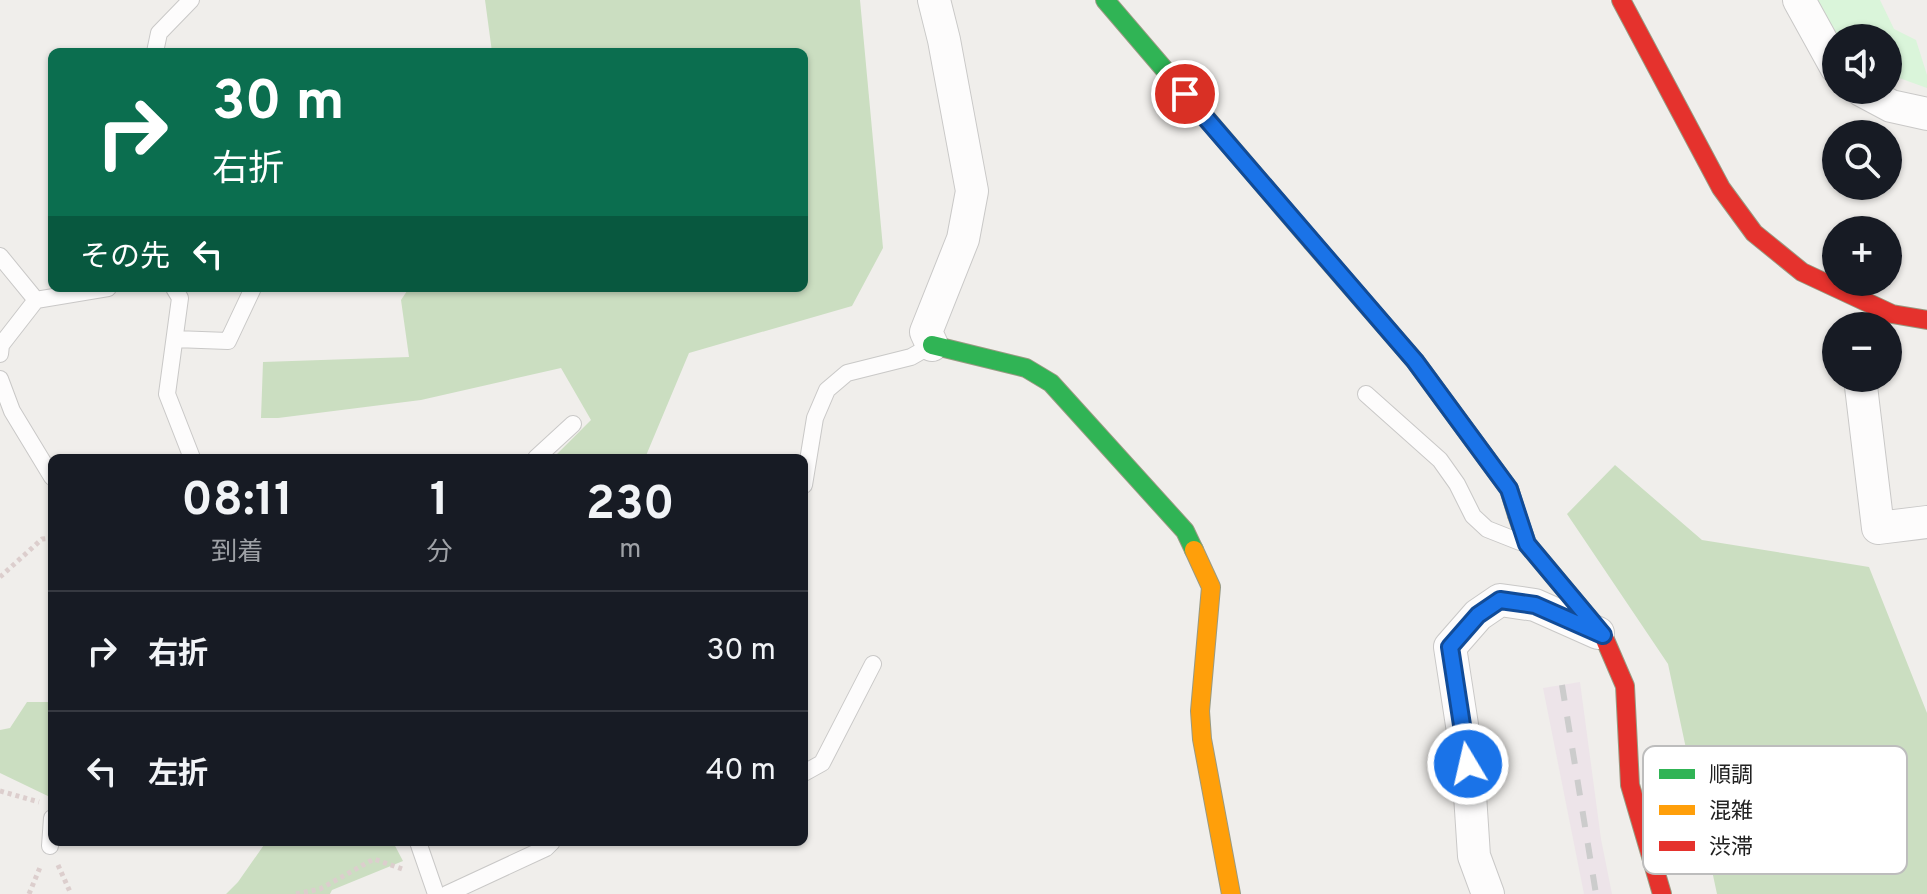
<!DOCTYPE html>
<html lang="ja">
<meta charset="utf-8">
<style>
body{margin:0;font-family:Overpass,"Noto Sans JP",sans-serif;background:#242831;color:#f1f3f6;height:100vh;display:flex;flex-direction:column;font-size:30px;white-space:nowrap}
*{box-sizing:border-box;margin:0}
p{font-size:26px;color:#9ea1a6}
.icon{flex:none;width:44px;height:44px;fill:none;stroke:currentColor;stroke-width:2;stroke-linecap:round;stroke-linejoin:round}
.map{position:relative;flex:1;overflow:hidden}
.drawer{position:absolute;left:48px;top:454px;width:760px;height:392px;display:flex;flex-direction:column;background:#171b24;border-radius:12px;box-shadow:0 2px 6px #0004}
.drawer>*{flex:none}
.hud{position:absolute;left:48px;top:48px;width:760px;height:244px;border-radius:12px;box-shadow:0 2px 6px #0004;background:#0b6e4f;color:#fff;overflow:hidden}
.controls{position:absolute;left:1822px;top:24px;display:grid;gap:16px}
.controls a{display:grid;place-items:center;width:80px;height:80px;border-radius:50%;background:#171b24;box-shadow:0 2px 6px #0004;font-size:40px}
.pin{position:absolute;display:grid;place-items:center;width:68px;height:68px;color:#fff;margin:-34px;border:4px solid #fff;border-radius:50%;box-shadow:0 2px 8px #0007}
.me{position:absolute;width:88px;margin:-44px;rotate:351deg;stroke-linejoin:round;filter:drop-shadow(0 0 6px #0008)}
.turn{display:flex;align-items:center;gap:28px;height:168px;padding:0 32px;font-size:36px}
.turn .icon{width:104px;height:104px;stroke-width:2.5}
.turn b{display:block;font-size:56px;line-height:68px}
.then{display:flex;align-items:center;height:76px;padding:0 32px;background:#0003;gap:16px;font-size:30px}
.eta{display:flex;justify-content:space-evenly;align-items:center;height:136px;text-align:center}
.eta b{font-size:48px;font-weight:700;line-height:56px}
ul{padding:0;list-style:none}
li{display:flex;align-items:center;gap:24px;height:120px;padding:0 32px;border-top:2px solid #363941}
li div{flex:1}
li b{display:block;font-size:30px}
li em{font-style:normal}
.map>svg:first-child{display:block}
.industrial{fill:#ede4e9}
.forest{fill:#cbdec1}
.park{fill:#daf5da}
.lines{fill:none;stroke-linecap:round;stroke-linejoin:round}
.lane-casing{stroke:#c9c8c7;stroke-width:18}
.street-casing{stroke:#c9c8c7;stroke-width:34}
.fast-casing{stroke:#999a82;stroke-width:20}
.slow-casing{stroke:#999a82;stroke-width:20}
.jam-casing{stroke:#999a82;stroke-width:20}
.path{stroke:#dccecd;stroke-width:5;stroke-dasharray:4 4;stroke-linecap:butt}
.lane{stroke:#fdfcfc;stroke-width:16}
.street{stroke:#fdfcfc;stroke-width:32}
.fast{stroke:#30b455;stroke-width:18}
.slow{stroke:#ff9f0a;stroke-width:18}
.jam{stroke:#e5322d;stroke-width:18}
.rail{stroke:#ccc;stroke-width:6;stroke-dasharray:16 16;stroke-linecap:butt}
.route-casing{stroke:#114b97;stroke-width:20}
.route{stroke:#1a73e8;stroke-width:14}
.key{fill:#fff;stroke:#bdbdbd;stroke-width:2}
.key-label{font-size:22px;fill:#222}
</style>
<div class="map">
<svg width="1927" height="894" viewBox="0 0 1927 894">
<rect width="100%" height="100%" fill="#f0eeeb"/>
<!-- industrial -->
<path class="industrial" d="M1580 682 1601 839 1612 894H1584L1543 688Z"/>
<!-- forest -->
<path class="forest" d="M485 0H860L883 248 852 306 689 353 645 458H553L591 420 561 368 421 400 278 418H261L263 362 409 357 401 300 409 288H804V52H492Z
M1615 465 1702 540 1869 567 1927 713V894H1717L1668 664 1567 514Z
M27 702H52V798L0 773V730L10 728Z
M266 842H393L403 861 332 890 330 894H226L238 882Z"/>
<!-- park -->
<path class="park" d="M1812 0H1880L1894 29 1916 40 1927 75V88L1888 74V38H1837Z"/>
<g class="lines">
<defs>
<path id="lane" d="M155 52 159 33 191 0
M0 256 36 300
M174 288 180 298 167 394 192 458
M175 339 228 341 253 288
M0 354 1 345 36 300 108 288
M0 379 12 411 52 477
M1366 394 1440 460 1457 484 1473 516 1487 529 1520 542
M536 458 573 424
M804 485 815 418 827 390 847 373 911 357 932 345
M804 773 822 763 873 664
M418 842 436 894
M50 846 52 818
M447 894 546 848 552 842"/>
<path id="street" d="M1799 0 1836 67
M1861 90 1891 106 1927 114
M932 345 926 332 963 239 972 191 944 40 934 0
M1860 378 1878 528 1927 522
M1488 894 1474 856 1468 764 1450 647 1478 615 1500 600 1535 605 1598 633"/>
<path id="fast" d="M1105 0 1312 242
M932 345 1026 368 1051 383 1185 531 1194 550"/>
<path id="slow" d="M1312 242 1415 361 1509 489 1517 515
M1194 550 1211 587 1200 711 1202 739 1231 894"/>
<path id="jam" d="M1621 0 1721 188 1754 233 1802 272 1892 314 1927 320
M1517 515 1527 544 1603 635 1625 686 1630 785 1662 894"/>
</defs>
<!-- lane casing -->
<use href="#lane" class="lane-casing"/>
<!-- street casing -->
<use href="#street" class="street-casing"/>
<!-- fast casing -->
<use href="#fast" class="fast-casing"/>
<!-- slow casing -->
<use href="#slow" class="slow-casing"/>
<!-- jam casing -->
<use href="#jam" class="jam-casing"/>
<!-- path -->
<path class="path" d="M0 577 42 539 52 538
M0 791 39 802
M58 865 71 894
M29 894 41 865
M296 894 320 889 374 859 405 870"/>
<!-- lane -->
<use href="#lane" class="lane"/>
<!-- street -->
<use href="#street" class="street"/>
<!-- fast -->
<use href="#fast" class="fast"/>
<!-- slow -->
<use href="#slow" class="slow"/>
<!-- jam -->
<use href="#jam" class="jam"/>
<!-- rail -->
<path class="rail" d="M1562 685 1596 894"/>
</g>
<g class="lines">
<defs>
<path id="route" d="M1185 94 1415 361 1509 489 1527 544 1603 635 1535 605 1500 600 1478 615 1450 647 1468 764"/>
</defs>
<!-- route casing -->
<use href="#route" class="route-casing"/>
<!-- route -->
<use href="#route" class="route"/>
</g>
<!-- legend -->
<rect x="1643" y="746" width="264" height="128" rx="12" class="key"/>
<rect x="1659" y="769" width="36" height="10" fill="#30b455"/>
<rect x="1659" y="805" width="36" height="10" fill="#ff9f0a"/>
<rect x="1659" y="841" width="36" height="10" fill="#e5322d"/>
<g class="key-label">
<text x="1709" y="782">順調</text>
<text x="1709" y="818">混雑</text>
<text x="1709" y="854">渋滞</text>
</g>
</svg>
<div class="controls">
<a><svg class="icon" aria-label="sound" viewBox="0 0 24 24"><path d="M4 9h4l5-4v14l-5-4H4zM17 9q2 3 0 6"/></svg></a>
<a><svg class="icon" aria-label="search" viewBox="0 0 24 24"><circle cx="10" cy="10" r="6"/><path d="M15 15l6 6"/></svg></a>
<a>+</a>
<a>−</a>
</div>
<div class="pin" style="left:1185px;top:94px;background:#d93025"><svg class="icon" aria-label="arrive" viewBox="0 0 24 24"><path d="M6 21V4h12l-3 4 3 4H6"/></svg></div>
<svg class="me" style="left:1468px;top:764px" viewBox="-20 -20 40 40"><circle r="17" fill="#1a73e8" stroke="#fff" stroke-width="3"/><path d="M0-11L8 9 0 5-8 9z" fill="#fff"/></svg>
<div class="hud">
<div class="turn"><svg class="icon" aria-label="right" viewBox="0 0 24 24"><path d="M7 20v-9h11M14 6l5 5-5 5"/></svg><div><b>30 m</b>右折</div></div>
<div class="then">その先<svg class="icon" aria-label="left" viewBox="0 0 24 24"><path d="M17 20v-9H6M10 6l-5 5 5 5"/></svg></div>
</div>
<section class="drawer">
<div class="eta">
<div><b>08:11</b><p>到着</p></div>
<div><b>1</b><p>分</p></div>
<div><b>230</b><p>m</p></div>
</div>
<ul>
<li><svg class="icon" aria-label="right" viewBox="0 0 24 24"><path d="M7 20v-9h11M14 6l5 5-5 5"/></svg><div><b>右折</b></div><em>30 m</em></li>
<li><svg class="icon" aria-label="left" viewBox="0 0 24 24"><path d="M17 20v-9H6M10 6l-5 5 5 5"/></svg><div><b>左折</b></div><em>40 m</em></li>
</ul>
</section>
</div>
